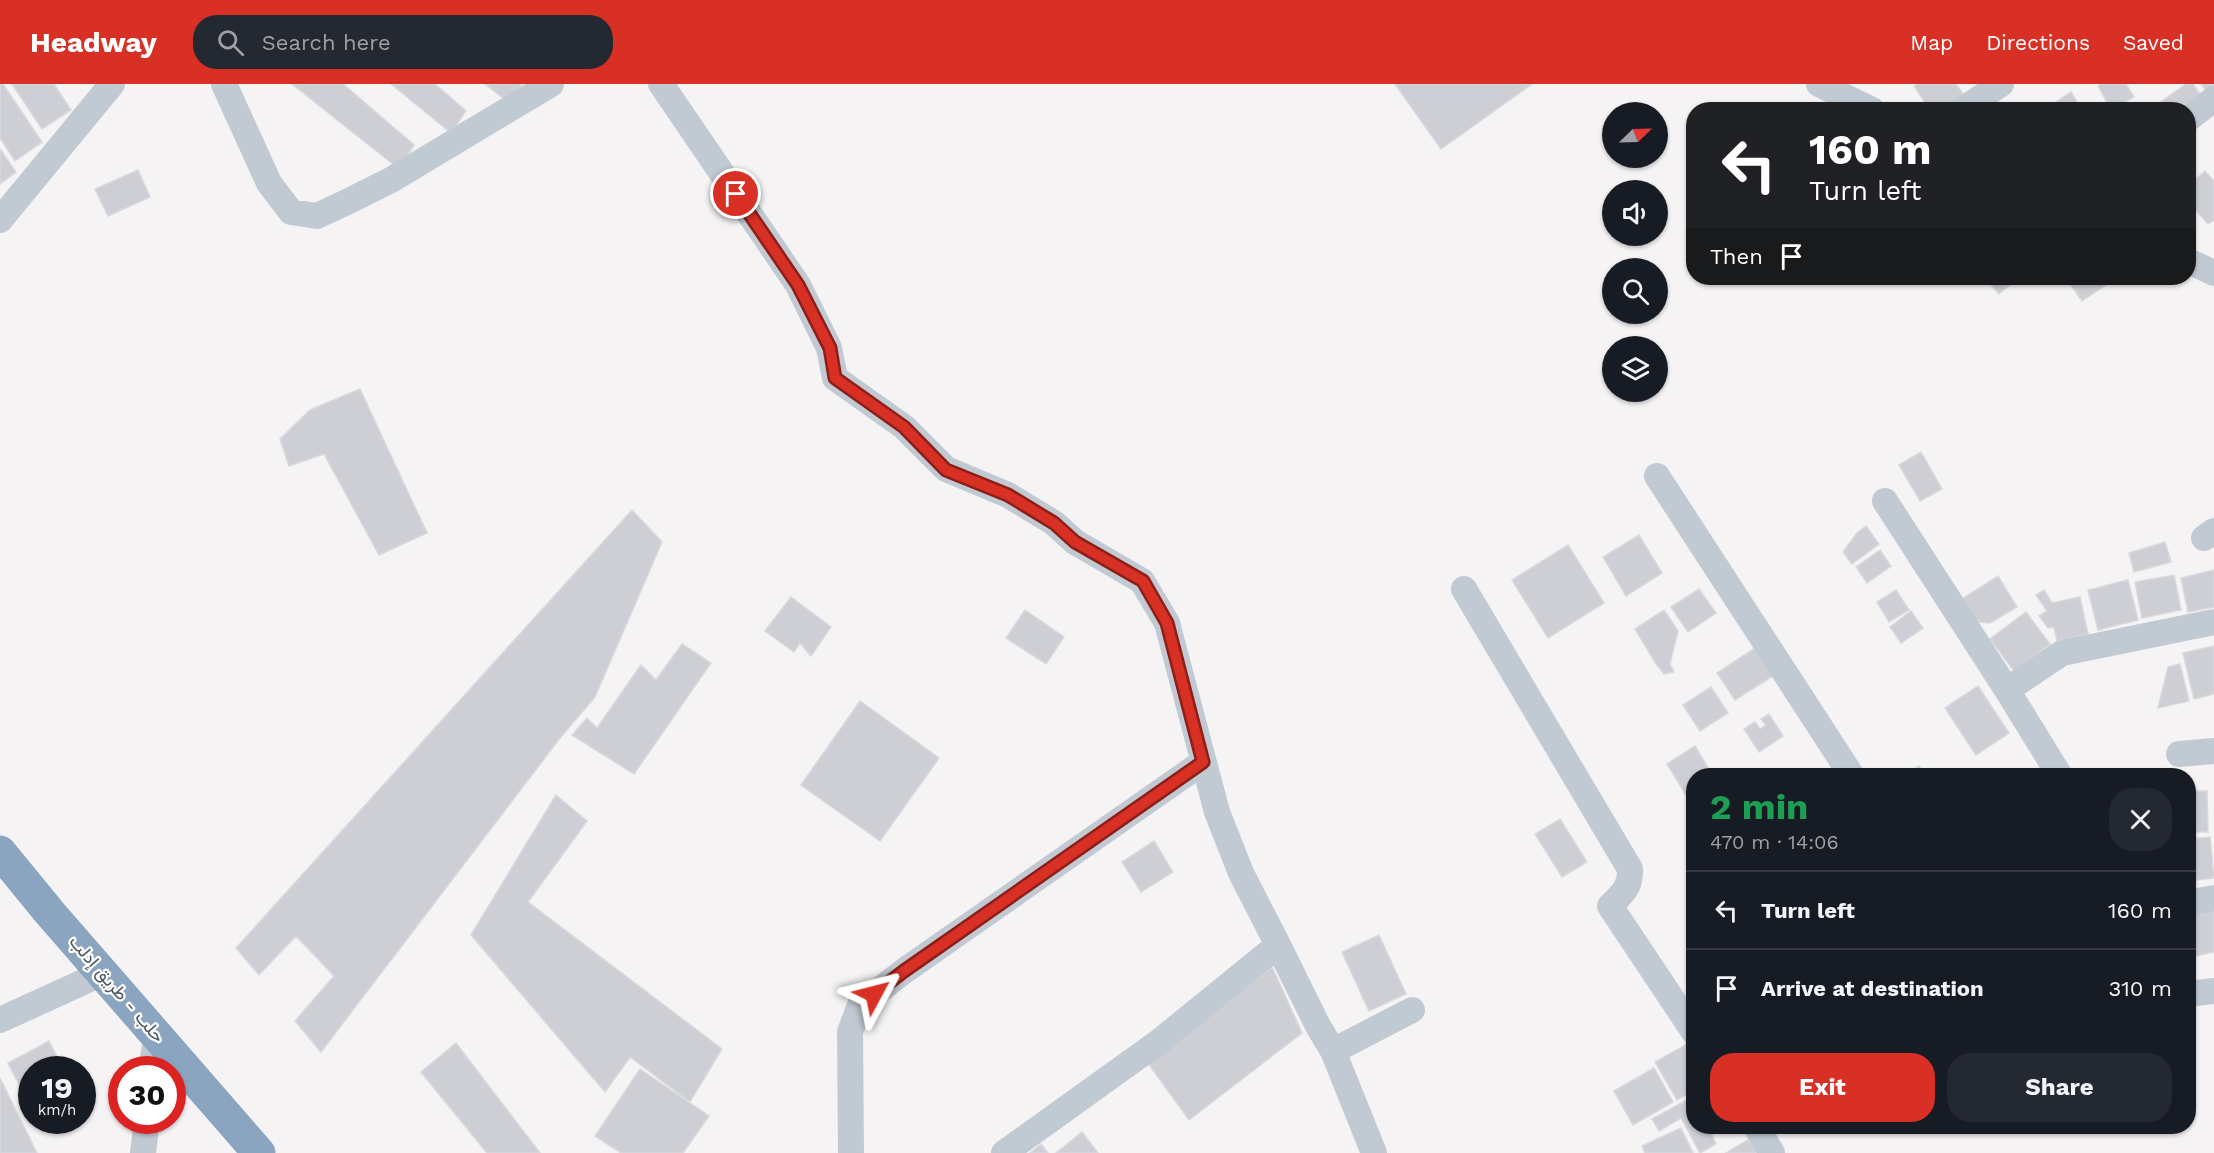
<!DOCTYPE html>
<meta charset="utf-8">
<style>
body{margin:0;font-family:"Work Sans",Vazirmatn,sans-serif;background:#242831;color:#f1f3f6;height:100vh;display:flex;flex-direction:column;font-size:22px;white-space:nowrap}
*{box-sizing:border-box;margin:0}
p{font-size:20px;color:#9ea1a6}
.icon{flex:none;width:33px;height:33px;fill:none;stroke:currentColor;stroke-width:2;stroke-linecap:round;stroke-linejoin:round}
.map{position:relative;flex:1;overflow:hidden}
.side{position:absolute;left:1686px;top:684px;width:510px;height:366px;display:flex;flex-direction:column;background:#171b24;border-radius:24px;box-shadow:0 2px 4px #0004}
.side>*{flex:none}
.banner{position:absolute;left:1686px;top:18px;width:510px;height:183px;border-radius:24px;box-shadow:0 2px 4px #0004;background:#202124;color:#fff;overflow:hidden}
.needle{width:39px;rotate:67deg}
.controls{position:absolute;left:1602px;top:18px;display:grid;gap:12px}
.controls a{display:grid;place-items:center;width:66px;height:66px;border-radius:50%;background:#171b24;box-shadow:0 2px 4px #0004;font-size:30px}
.speed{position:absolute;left:18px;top:972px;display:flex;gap:12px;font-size:30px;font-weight:700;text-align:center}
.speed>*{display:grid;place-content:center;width:78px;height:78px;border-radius:50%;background:#171b24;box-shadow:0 2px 4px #0004;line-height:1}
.speed small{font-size:15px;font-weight:400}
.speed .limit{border:9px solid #d22;background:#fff;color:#111}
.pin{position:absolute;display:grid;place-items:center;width:51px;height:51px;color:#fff;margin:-26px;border:3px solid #fff;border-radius:50%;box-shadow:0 2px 6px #0007}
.me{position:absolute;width:66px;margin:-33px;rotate:52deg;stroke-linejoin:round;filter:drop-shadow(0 0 4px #0008)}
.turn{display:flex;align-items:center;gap:21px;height:126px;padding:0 24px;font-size:27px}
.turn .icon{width:78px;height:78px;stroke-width:2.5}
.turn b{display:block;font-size:42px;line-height:51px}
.then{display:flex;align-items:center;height:57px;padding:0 24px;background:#0003;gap:12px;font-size:22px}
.round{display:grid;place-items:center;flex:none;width:63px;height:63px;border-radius:24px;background:#242831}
.head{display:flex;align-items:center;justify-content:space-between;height:102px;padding:0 24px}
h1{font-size:36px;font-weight:700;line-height:45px;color:#1e9e55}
.action{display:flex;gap:12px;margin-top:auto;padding:12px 24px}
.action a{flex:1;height:69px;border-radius:24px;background:#d93025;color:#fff;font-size:24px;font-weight:700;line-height:69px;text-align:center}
.action a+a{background:#242831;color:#f1f3f6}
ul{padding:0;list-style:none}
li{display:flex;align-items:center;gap:18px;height:78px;padding:0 24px;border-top:2px solid #363941}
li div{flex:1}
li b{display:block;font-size:22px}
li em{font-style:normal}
header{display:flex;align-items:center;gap:36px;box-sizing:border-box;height:84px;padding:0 30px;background:#d93025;color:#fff}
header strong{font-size:28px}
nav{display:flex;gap:33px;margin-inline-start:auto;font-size:21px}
.search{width:420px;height:54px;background:#242831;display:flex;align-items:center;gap:15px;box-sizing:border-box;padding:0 21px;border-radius:24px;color:#9ea1a6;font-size:22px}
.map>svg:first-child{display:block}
.building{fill:#cdcfd5;stroke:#d7d9de;stroke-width:1.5}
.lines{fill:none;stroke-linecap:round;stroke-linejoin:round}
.minor{stroke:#c1cad2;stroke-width:26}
.highway{stroke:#8ba5c1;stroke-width:33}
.route-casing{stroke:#8d1f18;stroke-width:15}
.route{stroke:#d93025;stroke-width:10}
.labels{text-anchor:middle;stroke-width:4.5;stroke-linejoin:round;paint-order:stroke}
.street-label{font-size:18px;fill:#4a5661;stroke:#fff}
</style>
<header>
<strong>Headway</strong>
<div class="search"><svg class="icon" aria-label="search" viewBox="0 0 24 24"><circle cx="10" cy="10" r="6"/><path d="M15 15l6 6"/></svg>Search here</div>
<nav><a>Map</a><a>Directions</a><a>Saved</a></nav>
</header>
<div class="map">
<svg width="2214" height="1069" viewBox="0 0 2214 1069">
<rect width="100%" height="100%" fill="#f5f3f3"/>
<!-- building -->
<path class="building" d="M0 0H3L42 58 15 77 0 54Z
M12 0H54L71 26 42 45Z
M292 0H343L414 61 399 85Z
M391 0H435L466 27 451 49Z
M485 0H522L508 18Z
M1395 0H1532L1441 65Z
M1917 0H1956L1966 14 1950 26H1930L1914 2Z
M2101 0H2126L2134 13 2111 26 2098 2Z
M2186 0H2193L2214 30 2188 49V26L2151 25Z
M2201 0H2214V17Z
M2071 8 2077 18 2066 26H2044Z
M0 65 16 88 0 100Z
M138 86 150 113 108 132 95 105Z
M2205 87 2214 97V136L2208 140 2188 117V102Z
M1985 194H2018L1999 210Z
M2073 194H2116L2082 217 2068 197Z
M360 305 427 449 379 471 324 370 289 382 280 355 310 326Z
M1921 368 1942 405 1920 417 1899 381Z
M632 426 662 458 595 613 560 654 321 968 295 937 334 892 296 852 259 891 236 864Z
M1866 442 1879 460 1852 480 1843 468 1857 449Z
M1639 451 1662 489 1626 512 1603 473Z
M2165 458 2171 478 2134 488 2129 469Z
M1568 461 1604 519 1548 554 1512 496Z
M1880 466 1891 482 1867 499 1856 483Z
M2214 486V523L2188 528 2181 494Z
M2174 491 2181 526 2142 534 2135 498Z
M1998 492 2017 523 1990 539 1980 538 1972 532 1962 515Z
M2128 496 2138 536 2098 546 2088 506Z
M1699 505 1716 529 1688 548 1671 523Z
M1896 506 1909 526 1889 538 1877 518Z
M2044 506 2052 519 2080 513 2088 550 2057 557 2054 543 2048 544 2039 532 2047 527 2036 511Z
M791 513 831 543 811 572 800 559 794 568 765 547Z
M1025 526 1064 553 1046 580 1006 554Z
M1664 526 1678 547 1670 580 1674 588 1664 590 1656 580 1635 545Z
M1911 527 1923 544 1901 559 1890 543Z
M2026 528 2050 560 2014 587 1990 555Z
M682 560 711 579 634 690 572 651 587 634 597 644 641 581 656 596Z
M2214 562V610L2194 615 2183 569Z
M1755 564 1773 592 1735 616 1717 589Z
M2180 580 2189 617 2158 624 2168 583Z
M1978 602 2009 649 1976 671 1945 624Z
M1711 603 1728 629 1700 647 1683 621Z
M860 617 939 674 880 757 801 701Z
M1769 630 1783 652 1759 668 1744 645 1755 638 1760 645 1766 641 1761 635Z
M1695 662 1713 692H1694V709L1687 713 1667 680Z
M1919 682 1926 692H1905Z
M2188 707H2207L2208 748H2188Z
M556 711 587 737 528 818 722 965 690 1018 630 973 605 1008 471 851Z
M1560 735 1587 778 1562 793 1535 750Z
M2210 753 2214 794 2188 797V755Z
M1154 757 1173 788 1141 808 1122 778Z
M2214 825V868L2195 872 2188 829Z
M1379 851 1406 910 1369 927 1342 868Z
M1272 883 1302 949 1189 1036 1147 978Z
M49 957 64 986H32L30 1022 8 979Z
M456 959 540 1069H487L421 988Z
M1687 960 1694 972V1006L1677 1016 1655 978Z
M1654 984 1673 1018 1633 1041 1614 1007Z
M640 985 709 1032 683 1069H621L595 1052Z
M0 994 37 1069H0Z
M1694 1012V1042H1708L1716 1060 1700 1069 1681 1034 1659 1047 1652 1035Z
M1681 1044 1693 1069H1645L1642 1062Z
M1082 1048 1098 1069H1056Z
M1749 1055 1757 1069H1726Z
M1041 1060 1048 1069H1030Z"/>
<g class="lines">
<!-- minor -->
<path class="minor" d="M224 0 269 99 291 128 317 132 349 117 391 96 551 0
M661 0 798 201 829 264 835 294 904 343 946 385 1008 411 1054 439 1075 458 1142 497 1167 539 1217 728 1241 789 1278 861 1160 957 1004 1069
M1819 0 1872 26
M1962 26 2001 0
M2188 35 2214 15
M0 136 112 0
M2188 177 2214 189
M1657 392 1852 692
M1885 417 2007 606 2062 569 2214 538
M2204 454 2214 447
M1464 505 1630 785C1631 803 1622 810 1610 822L1694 948
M2007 606 2060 692
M2179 670 2214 667
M2188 819 2214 814
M1278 861 1318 942 1333 967 1374 1069
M2188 910 2214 907
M0 936 103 889
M1333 967 1412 926
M152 986 156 950
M1756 1042 1772 1069
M143 1069 147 1036
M851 1069 850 948 860 921 904 887 1203 678"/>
<!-- highway -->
<path class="highway" d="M0 768 50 829 259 1069"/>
</g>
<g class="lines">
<defs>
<path id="route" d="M736 110 798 201 830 264 835 294 904 343 946 386 1008 411 1054 439 1075 458 1143 497 1167 539 1203 678 904 887 874 910"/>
</defs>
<!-- route casing -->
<use href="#route" class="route-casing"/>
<!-- route -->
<use href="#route" class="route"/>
</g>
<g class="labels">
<!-- street labels -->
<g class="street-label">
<text transform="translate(117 905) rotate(49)" y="6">حلب - طريق إدلب</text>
</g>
</g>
</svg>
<div class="controls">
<a><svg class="needle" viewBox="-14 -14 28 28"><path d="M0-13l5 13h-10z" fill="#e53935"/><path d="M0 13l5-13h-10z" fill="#9ea1a6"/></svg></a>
<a><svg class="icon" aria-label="sound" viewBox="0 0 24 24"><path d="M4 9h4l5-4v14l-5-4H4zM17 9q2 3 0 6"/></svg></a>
<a><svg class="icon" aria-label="search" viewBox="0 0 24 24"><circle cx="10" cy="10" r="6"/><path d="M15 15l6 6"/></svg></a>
<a><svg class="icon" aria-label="layers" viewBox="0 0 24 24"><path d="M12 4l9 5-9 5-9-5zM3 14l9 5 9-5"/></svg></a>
</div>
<div class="speed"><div>19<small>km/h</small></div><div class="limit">30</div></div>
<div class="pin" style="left:736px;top:110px;background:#d93025"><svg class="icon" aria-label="arrive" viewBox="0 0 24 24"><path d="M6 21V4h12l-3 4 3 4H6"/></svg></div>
<svg class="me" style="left:874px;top:910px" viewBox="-20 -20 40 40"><path d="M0-17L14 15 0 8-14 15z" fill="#d93025" stroke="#fff" stroke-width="4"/></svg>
<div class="banner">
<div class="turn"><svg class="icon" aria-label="left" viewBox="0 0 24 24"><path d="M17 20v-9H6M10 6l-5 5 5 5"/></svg><div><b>160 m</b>Turn left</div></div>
<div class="then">Then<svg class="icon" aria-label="arrive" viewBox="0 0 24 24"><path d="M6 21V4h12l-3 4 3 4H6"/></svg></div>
</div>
<section class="side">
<div class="head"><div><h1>2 min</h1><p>470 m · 14:06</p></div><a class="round"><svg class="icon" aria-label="close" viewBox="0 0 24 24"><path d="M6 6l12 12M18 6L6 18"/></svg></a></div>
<ul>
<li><svg class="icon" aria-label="left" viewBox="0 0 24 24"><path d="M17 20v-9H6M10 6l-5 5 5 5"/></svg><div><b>Turn left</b></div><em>160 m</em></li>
<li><svg class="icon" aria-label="arrive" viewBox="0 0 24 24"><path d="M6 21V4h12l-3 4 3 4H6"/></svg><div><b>Arrive at destination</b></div><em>310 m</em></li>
</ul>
<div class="action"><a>Exit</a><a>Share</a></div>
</section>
</div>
